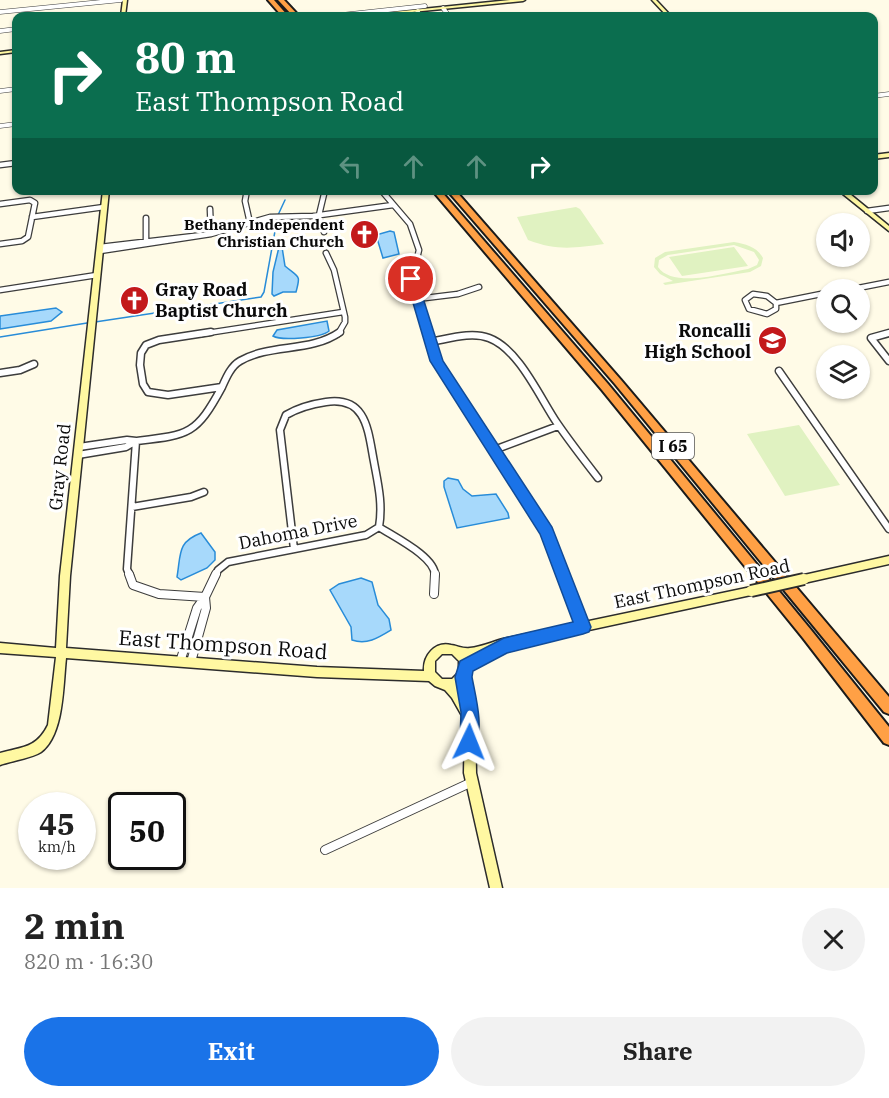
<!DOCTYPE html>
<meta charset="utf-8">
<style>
body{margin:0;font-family:"IBM Plex Serif",serif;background:#f2f2f2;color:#222;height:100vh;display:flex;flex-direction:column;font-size:22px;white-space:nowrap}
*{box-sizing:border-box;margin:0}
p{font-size:20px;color:#767676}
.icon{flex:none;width:33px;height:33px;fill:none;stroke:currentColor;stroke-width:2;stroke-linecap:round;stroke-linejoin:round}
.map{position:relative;height:888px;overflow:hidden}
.sheet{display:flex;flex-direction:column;background:#fff;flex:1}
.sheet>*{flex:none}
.guide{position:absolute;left:12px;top:12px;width:866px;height:183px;border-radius:12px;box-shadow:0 2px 4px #0004;background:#0b6e4f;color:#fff;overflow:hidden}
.buttons{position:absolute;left:816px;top:213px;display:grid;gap:12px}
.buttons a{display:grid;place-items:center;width:54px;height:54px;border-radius:50%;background:#fff;box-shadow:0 2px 4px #0004;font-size:30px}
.speed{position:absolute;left:18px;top:792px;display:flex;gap:12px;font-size:30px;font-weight:700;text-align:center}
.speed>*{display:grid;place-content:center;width:78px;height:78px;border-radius:50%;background:#fff;box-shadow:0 2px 4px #0004;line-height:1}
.speed small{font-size:15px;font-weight:400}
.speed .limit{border:3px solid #111;border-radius:9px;background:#fff;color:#111}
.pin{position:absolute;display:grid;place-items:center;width:51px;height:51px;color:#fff;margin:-26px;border:3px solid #fff;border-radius:50%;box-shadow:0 2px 6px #0007}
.me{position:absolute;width:66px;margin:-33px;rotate:2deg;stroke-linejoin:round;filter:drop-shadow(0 0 4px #0008)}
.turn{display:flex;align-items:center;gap:21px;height:126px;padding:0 24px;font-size:27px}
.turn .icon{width:78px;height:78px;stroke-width:2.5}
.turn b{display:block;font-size:42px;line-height:51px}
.lanes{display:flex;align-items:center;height:57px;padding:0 24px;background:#0003;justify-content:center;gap:30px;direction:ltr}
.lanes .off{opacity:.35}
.round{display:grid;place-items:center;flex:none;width:63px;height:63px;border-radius:32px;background:#f2f2f2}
.overview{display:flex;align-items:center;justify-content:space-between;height:102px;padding:0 24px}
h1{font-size:36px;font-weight:700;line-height:45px}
.button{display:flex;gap:12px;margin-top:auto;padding:12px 24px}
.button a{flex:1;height:69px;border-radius:36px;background:#1a73e8;color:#fff;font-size:24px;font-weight:700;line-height:69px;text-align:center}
.button a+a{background:#f2f2f2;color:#222}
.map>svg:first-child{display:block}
.pitch{fill:#e0f2c1;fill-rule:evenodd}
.water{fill:#a7d9fb;stroke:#288cd8;stroke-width:1.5}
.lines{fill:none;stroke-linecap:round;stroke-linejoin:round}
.stream{stroke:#288cd8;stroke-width:1.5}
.street-far3-casing{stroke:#3d3d3d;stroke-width:5}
.street-far2-casing{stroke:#3d3d3d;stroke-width:7}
.street-far1-casing{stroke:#3d3d3d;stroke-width:9}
.street-casing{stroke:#3d3d3d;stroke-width:10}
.secondary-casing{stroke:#2c2c2c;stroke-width:3}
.highway-casing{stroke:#1b1b1b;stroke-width:4}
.street-far3{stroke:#fff;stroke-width:4}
.street-far2{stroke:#fff;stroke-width:4.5}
.street-far1{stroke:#fff;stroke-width:6}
.street{stroke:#fff;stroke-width:8}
.secondary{fill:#fff8a2;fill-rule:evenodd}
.highway{fill:#ffa045;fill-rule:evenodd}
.secondary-bridge-casing{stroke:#2c2c2c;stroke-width:14;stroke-linecap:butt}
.secondary-bridge{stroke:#fff8a2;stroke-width:10}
.route{fill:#1a73e8;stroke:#114b97;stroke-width:1.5}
.labels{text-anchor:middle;stroke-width:6;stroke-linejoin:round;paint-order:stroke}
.far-poi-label{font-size:15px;font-weight:bold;fill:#0a0a0a;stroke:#fff;text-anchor:end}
.shield{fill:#fff;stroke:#545454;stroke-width:1.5}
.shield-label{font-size:16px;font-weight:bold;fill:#0a0a0a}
.poi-label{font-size:18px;font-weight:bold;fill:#0a0a0a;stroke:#fff;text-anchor:start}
.street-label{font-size:18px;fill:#0a0a0a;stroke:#fff}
.near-street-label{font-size:21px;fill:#0a0a0a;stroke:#fff}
</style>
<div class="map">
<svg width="889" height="888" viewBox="0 0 889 888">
<rect width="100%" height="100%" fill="#fffbe7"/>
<!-- pitch -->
<path class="pitch" d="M576 207 580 209 604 244C574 248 557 251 528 240L517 217Z
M734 242C746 244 757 247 763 258L761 266 750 272 665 285 663 283 673 281 660 274 654 267 655 258 665 252ZM734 245 754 252 759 260 757 265 748 269C725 273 673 289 658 267L659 260 668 255Z
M734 247 748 266 682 276 669 257Z
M799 425 840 485 785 496 747 434Z"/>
<!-- water -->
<path class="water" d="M390 231 394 232 399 254 383 258 376 235Z
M279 247H282L285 266C299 278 301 274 296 292H283L274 296 272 294 273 272Z
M56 308 62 312 51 321 0 329V316Z
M327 321 329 331C321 338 281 341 273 336L277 330Z
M448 478 458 480 463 489 472 496 496 494 508 513 509 518 457 528 444 487V481Z
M201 533 215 552V560L207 568 181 580 177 577C181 554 177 542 201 533Z
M361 578 372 582 378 605 389 619 391 630C378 638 367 645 352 640L351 627 330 590 339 584Z"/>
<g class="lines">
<!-- stream -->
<path class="stream" d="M278 215 285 200
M95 322 261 297 264 292 277 220
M0 337 87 323"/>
<defs>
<path id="street-far3" d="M443 8 449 16
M0 12 121 0
M332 16 425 6
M403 16 416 15 418 11
M0 31 16 29
M0 91 16 89
M873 96 889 94
M0 126 16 124"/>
<path id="street-far2" d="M0 165 16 163
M247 190 245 201 250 223
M381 190 410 224 419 250 412 280 429 334
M0 204 30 200 35 203 28 237 22 241 0 244
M210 209 211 234 270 217 313 216 393 205
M867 211 889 208
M32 217 104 207
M146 218V244
M324 232 319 215 325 190
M100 247 211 234 100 251
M326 253 334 270 345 317V322L338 334
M0 290 97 275
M848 290 889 282
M753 294 767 296 776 303V309L767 314 749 309 745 300Z
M417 299 458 294 479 287
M776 303 826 293
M201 334 343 312"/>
<path id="street-far1" d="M211 332 159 340 146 345 141 353 140 365 143 384 148 392 168 395 222 387
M428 332 437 361 547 531 564 576
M889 333 871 338 889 361
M430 342C448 339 471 331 489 338 519 349 540 398 557 423 570 442 584 460 598 478
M779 371 889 529
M0 373 20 370 34 364
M494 450 558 426
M78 455 126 447 136 441 127 440 79 447
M132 507 191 497 204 492
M379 527C394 537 436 557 435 576
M294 549 280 430 286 415C298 408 312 404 326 402 367 396 368 431 374 462 378 484 383 504 379 527
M130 576 127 569 136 441C189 435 196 435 222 387 226 378 231 366 240 361 271 343 310 353 340 332
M215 576 218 570 228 562 366 535 379 527"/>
<path id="street" d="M129 574 133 585 159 594 205 597 216 574
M563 574 583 627
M434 594 435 574
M180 662 197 608 205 597 206 608 191 662
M325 850 472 782"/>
<path id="secondary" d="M123 0H127L125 16H121Z
M510 0H525L523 1 372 16H362L364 15Z
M652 0H656L671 16H667Z
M16 50V52L0 54V52Z
M889 153V157L873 159V155Z
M103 190H109L70 576 66 648 317 667 424 671C423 656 435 641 451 645 458 646 463 649 470 648 481 647 492 642 503 639L751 587 754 588 756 591 754 594 751 595 501 649 500 653 470 669 468 676 475 712 476 773 502 888H490L464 773 465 721 452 698 445 690 435 686 429 681 317 677 66 658C63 685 64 735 41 752 32 758 11 761 0 765V753C22 747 37 748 48 725L56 657 0 653V643L56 648 60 576ZM442 654H452L459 661V672L452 679H442L435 672V661Z
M838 190H845L889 226V231Z
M889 556V564L804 583 801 582 799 579 801 576 804 575Z"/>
<path id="highway" d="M268 0H274L288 16H282Z
M278 0H284L299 16H293Z
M432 190H440L608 384 811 630 889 727V745L884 743 803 638 602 390Z
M447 190H455L621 380 889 697V714L884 712 615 384Z"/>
</defs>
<!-- street-far3 casing -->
<use href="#street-far3" class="street-far3-casing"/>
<!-- street-far2 casing -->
<use href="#street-far2" class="street-far2-casing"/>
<!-- street-far1 casing -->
<use href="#street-far1" class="street-far1-casing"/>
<!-- street casing -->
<use href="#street" class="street-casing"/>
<!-- secondary casing -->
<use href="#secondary" class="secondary-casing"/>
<!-- highway casing -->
<use href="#highway" class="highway-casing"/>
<!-- street-far3 -->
<use href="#street-far3" class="street-far3"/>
<!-- street-far2 -->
<use href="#street-far2" class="street-far2"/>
<!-- street-far1 -->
<use href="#street-far1" class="street-far1"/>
<!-- street -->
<use href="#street" class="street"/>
<!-- secondary -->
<use href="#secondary" class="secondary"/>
<!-- highway -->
<use href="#highway" class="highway"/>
<defs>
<path id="secondary-bridge" d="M751 591 804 579"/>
</defs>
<!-- secondary-bridge casing -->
<use href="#secondary-bridge" class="secondary-bridge-casing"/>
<!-- secondary-bridge -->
<use href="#secondary-bridge" class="secondary-bridge"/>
</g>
<!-- route -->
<path class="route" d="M411 275 417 279 443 361 552 527 591 627 589 632 583 634 507 653 473 671 472 677C476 699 484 726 475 748L469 751 463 748 460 742 461 712 455 677 460 661 504 638 573 622 540 534 430 361 406 279Z"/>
<!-- icons -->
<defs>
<symbol id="church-disc" viewBox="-11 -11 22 22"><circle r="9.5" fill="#c3191b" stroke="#fff"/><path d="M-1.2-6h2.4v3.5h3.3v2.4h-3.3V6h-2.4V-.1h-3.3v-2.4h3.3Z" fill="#fff"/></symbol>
<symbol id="school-disc" viewBox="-11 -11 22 22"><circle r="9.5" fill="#c3191b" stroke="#fff"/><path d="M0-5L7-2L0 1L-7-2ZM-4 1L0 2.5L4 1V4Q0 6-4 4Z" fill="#fff"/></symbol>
</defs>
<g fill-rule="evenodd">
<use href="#church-disc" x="348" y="218" width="33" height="33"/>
<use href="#church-disc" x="118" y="284" width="33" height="33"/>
<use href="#school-disc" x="756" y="324" width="33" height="33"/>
</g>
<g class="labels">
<!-- far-poi labels -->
<g class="far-poi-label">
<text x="344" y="230">Bethany Independent<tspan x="344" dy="17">Christian Church</tspan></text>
</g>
<!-- shield labels -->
<rect class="shield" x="652" y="433" width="42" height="26" rx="4.5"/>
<g class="shield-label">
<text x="673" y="452">I 65</text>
</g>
<!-- poi labels -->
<g class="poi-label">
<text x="155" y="296">Gray Road<tspan x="155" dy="21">Baptist Church</tspan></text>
<text x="751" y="337" text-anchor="end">Roncalli<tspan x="751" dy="21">High School</tspan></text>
</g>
<!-- street labels -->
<g class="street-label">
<text transform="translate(60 467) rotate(-84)" y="6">Gray Road</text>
<text transform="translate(298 532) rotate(-11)" y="6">Dahoma Drive</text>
<text transform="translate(702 584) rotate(-12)" y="6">East Thompson Road</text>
</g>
<!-- near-street labels -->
<g class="near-street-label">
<text transform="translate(223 645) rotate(4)" y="7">East Thompson Road</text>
</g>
</g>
</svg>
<div class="buttons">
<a><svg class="icon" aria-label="sound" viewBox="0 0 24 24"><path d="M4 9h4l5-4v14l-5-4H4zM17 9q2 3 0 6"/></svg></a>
<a><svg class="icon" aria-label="search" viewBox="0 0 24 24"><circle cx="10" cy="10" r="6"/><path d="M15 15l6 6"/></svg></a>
<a><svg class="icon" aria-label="layers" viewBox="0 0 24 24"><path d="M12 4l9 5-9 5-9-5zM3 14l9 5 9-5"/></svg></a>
</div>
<div class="speed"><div>45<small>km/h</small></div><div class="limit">50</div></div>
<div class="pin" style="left:411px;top:279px;background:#d93025"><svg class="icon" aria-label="arrive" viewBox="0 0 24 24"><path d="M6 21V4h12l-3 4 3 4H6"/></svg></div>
<svg class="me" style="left:469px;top:742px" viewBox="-20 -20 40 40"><path d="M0-17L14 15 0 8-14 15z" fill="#1a73e8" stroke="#fff" stroke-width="4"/></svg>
<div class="guide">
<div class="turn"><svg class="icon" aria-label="right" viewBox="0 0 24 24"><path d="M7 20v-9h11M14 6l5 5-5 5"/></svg><div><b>80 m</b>East Thompson Road</div></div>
<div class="lanes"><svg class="icon off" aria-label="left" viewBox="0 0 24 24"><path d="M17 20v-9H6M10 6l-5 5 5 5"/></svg><svg class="icon off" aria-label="ahead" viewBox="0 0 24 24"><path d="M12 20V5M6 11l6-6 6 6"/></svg><svg class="icon off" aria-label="ahead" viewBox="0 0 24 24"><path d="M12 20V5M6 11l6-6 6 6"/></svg><svg class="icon" aria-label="right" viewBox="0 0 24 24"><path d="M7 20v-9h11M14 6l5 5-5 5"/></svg></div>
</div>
</div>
<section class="sheet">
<div class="overview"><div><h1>2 min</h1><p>820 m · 16:30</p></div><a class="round"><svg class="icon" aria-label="close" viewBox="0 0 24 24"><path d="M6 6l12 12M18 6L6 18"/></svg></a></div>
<div class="button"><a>Exit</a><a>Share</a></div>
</section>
